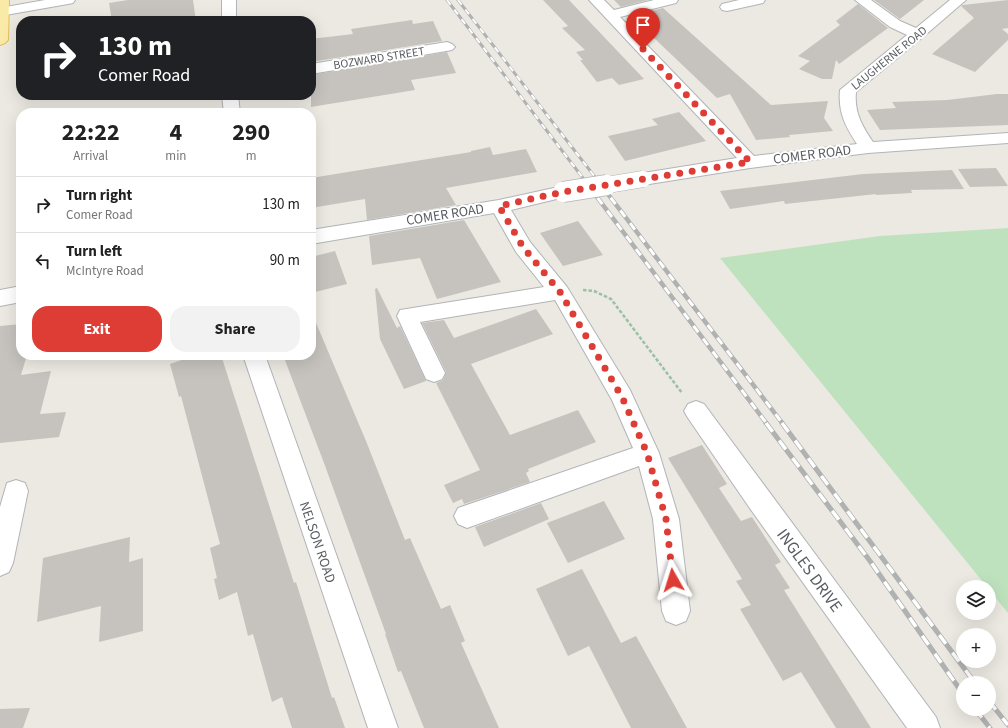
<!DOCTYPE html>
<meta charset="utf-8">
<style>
body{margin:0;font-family:"Source Sans 3",sans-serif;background:#f2f2f2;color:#222;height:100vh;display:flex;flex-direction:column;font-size:15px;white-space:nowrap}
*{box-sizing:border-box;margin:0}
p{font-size:13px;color:#767676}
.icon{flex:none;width:22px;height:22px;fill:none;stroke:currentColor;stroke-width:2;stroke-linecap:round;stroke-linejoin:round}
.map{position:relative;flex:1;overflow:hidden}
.sheet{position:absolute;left:16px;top:108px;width:300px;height:252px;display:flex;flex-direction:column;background:#fff;border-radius:16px;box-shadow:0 4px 16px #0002}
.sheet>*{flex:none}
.banner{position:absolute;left:16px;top:16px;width:300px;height:84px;border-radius:16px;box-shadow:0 4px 16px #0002;background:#202124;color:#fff;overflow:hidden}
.tools{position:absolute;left:956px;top:580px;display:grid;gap:8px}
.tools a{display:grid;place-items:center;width:40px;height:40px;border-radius:50%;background:#fff;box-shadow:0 4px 16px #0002;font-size:20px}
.pin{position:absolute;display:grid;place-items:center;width:34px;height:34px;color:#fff;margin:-41px -17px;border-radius:50% 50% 50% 0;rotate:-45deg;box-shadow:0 0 4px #0007}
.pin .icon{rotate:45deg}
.me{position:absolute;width:44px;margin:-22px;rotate:354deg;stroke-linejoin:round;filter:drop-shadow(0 0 3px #0008)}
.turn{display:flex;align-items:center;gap:14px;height:84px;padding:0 16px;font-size:18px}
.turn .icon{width:52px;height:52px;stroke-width:2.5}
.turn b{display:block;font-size:28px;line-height:34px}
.eta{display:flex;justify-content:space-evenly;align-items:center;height:68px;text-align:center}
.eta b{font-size:24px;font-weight:700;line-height:28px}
.action{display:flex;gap:8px;margin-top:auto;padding:8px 16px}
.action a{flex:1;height:46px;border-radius:16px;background:#de3d35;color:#fff;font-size:16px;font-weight:700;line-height:46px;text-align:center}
.action a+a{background:#f2f2f2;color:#222}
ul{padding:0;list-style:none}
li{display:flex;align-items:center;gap:12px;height:56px;padding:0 16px;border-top:1px solid #e0e0e0}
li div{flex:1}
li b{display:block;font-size:15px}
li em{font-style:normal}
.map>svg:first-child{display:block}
.green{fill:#bfe2be}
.building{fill:#c6c3be}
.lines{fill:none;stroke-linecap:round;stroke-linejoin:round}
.minor-casing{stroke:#b1b4b8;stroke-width:2}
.major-casing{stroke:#e8bd5d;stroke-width:2}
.path{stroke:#98c2a3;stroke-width:2.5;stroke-dasharray:3.5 2;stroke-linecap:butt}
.minor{fill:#fff;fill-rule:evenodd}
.major{fill:#faeaa8;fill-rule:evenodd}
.rail-far2-casing{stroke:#b0b1b1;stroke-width:3}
.rail-far1-casing{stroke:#b0b1b1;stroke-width:4.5}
.rail-casing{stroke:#b0b1b1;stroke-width:5}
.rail-far2{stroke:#fff;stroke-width:2;stroke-dasharray:6;stroke-linecap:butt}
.rail-far1{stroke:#fff;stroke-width:3;stroke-dasharray:8;stroke-linecap:butt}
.rail{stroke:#fff;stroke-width:3.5;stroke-dasharray:11;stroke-linecap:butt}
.minor-bridge-far1-casing{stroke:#b1b4b8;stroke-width:17;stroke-linecap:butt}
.minor-bridge-casing{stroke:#b1b4b8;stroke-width:22;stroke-linecap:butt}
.minor-bridge-far1{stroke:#fff;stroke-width:16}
.minor-bridge{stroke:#fff;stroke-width:20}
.route{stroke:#de3d35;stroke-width:7;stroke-dasharray:0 12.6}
.labels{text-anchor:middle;stroke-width:4;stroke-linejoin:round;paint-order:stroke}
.far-street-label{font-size:12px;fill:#595d61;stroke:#fff}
.street-label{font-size:14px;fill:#595d61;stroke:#fff}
.near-street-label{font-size:17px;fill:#595d61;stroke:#fff}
</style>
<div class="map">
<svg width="1008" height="728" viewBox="0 0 1008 728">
<rect width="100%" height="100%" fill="#ebe9e1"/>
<!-- green -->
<path class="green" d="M1008 228V613L989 590V587H987L720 258 880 236Z"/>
<!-- building -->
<path class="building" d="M128 0H193L196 21H112L109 3Z
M543 0H569L644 79 619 85 612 78 597 82 580 60H583L576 52 585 50 562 28 568 26Z
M614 0H648L621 7Z
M874 0H924L900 19Z
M1008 0V28L1002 29 1008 34V40L975 72 932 54 974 18 961 6 963 5Z
M858 4 888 28 839 64 836 60 832 79H822L799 69 810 61 798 56 840 25 836 21Z
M663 8 771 105 828 101 824 118 833 131 789 135 790 137 756 140 730 94 717 98 631 16Z
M412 20 413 24 433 21 442 41 311 62V39L353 34 351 29Z
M447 52 456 73 411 80 415 90 311 107V75Z
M997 94H1008V125L880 130 867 110 896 108 892 102 947 100Z
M679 112 706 141 625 161 608 136 658 125 652 119Z
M490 147 493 155 526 149 537 172 446 188 456 205 367 220 365 199 311 208V178L471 152V151Z
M996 168 1008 186 970 187 958 169Z
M952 170 964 189 911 190 912 193 876 195V194L785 204 784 201 730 209 720 191 863 174Z
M464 220 501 282 437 299 420 258 372 265 369 236Z
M578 221 603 255 563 266 540 233Z
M335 251 347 284 311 293V257Z
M377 288 397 328 400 326 426 381 404 389 380 339 375 289Z
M536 309 553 334 471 364 510 435 578 410 596 442 528 469 529 471 526 473 530 482 464 504 462 499 453 503 444 485 480 470 436 383 443 380 446 372 422 323 444 320 454 338Z
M311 311 366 441 405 540 410 538 441 609 450 605 465 641 461 643 499 728H424L401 671 398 672 385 634H386L324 463 283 355H311Z
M21 324V355H27L21 375 51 371 40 414 66 412 59 437 0 443V326Z
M196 355H221L294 583 296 582 332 698 334 697 345 728H292L282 697 272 702 253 634 248 636 237 592 219 600 214 579 217 578 210 548 220 544 181 396 179 397 170 364Z
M702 445 727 484 719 488 741 521 752 517 781 562 775 565 790 588 784 590 871 728H836L801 672 783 681 740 609 751 605 736 581 742 579 668 458Z
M604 501 625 539 568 563 547 523Z
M541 503 549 519 484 547 475 527Z
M130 537 129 562 143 558V631L99 642 101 606 37 622 43 558Z
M582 569 621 643 636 636 687 728H631L589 646 568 656 536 589Z
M30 708 23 728H0V709Z"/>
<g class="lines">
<defs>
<path id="minor" d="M45 0H75L73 3 68 4 0 16V8Z
M222 0H236V21H222Z
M589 0H604L614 10 654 0H678L676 3 620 17 754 156 857 144C845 126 838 112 840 90L907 35 890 27 855 0H871L900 21 916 28 950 0H966L923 37 856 92C854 112 862 126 873 142L1008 133V143L868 153 750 168 643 185 637 183 634 179 637 175 643 173 737 158Z
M739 0H765L763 3 727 11 722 10 720 7 722 4Z
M447 42 452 44 455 47 452 50 311 74V64Z
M222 95H238L240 113H224Z
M563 186 569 188 572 192 569 196 511 210 530 242 567 287 630 390 659 453 679 519 690 611 686 621 676 625 666 621 662 611 653 519 639 466 467 528 458 524 454 516 458 508 633 448 612 400 555 300 420 322 445 373 442 379 434 382 426 379 397 316 400 310 544 287 516 252 494 213 311 244V230L499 200Z
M21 286V302L0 306V290Z
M243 355H265L398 728H368Z
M696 401 704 404 936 717 940 728H907L749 507 688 418 684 411 688 404Z
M16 480 25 483 28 491 13 563 9 572 0 576V507L7 483Z"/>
<path id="major" d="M0 0H9L8 40 5 43 0 45Z"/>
</defs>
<!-- minor casing -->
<use href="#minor" class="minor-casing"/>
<!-- major casing -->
<use href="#major" class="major-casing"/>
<!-- path -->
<path class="path" d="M583 290 594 291 611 299 682 393"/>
<!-- minor -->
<use href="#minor" class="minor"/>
<!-- major -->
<use href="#major" class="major"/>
<defs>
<path id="rail-far2" d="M447 0 589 186
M458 0 602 186"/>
<path id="rail-far1" d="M588 185 767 424
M601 185 783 424"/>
<path id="rail" d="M766 423 870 561 963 694
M782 423 975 683
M989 701 1008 725
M975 709 990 728"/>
</defs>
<!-- rail-far2 casing -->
<use href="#rail-far2" class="rail-far2-casing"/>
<!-- rail-far1 casing -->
<use href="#rail-far1" class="rail-far1-casing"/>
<!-- rail casing -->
<use href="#rail" class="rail-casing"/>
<!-- rail-far2 -->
<use href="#rail-far2" class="rail-far2"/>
<!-- rail-far1 -->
<use href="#rail-far1" class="rail-far1"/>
<!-- rail -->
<use href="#rail" class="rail"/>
<defs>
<path id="minor-bridge-far1" d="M601 186 643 179"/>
<path id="minor-bridge" d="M563 192 607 185"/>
</defs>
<!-- minor-bridge-far1 casing -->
<use href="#minor-bridge-far1" class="minor-bridge-far1-casing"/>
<!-- minor-bridge casing -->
<use href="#minor-bridge" class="minor-bridge-casing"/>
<!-- minor-bridge-far1 -->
<use href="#minor-bridge-far1" class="minor-bridge-far1"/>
<!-- minor-bridge -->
<use href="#minor-bridge" class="minor-bridge"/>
</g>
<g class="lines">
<!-- route -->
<path class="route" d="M643 49 750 162 563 192 499 206 523 247 560 292 622 397 647 453 666 519 673 580"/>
</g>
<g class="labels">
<!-- far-street labels -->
<g class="far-street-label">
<text transform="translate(379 58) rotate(-9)" y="4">BOZWARD STREET</text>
<text transform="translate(889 58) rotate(-39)" y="4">LAUGHERNE ROAD</text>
</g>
<!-- street labels -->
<g class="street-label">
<text transform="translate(812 154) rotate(-7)" y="5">COMER ROAD</text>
<text transform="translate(445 214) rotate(-9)" y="5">COMER ROAD</text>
<text transform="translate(318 542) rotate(71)" y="5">NELSON ROAD</text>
</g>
<!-- near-street labels -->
<g class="near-street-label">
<text transform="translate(810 570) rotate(54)" y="6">INGLES DRIVE</text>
</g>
</g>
</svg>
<div class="tools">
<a><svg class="icon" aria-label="layers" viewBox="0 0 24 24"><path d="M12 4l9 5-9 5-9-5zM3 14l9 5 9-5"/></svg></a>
<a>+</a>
<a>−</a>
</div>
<div class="pin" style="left:643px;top:49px;background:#d93025"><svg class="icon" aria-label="arrive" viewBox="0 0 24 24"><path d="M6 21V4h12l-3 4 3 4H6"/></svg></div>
<svg class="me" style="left:673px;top:580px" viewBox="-20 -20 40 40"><path d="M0-17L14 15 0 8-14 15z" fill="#de3d35" stroke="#fff" stroke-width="4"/></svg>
<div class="banner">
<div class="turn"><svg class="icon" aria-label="right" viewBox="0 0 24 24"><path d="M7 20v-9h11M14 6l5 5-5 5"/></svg><div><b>130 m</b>Comer Road</div></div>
</div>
<section class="sheet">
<div class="eta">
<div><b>22:22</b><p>Arrival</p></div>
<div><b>4</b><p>min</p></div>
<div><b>290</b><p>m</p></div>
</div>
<ul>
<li><svg class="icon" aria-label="right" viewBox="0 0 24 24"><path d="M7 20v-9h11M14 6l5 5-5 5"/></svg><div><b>Turn right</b><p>Comer Road</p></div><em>130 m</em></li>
<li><svg class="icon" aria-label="left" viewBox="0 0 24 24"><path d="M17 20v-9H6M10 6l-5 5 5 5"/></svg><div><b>Turn left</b><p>McIntyre Road</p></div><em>90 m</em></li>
</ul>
<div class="action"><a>Exit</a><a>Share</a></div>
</section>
</div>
